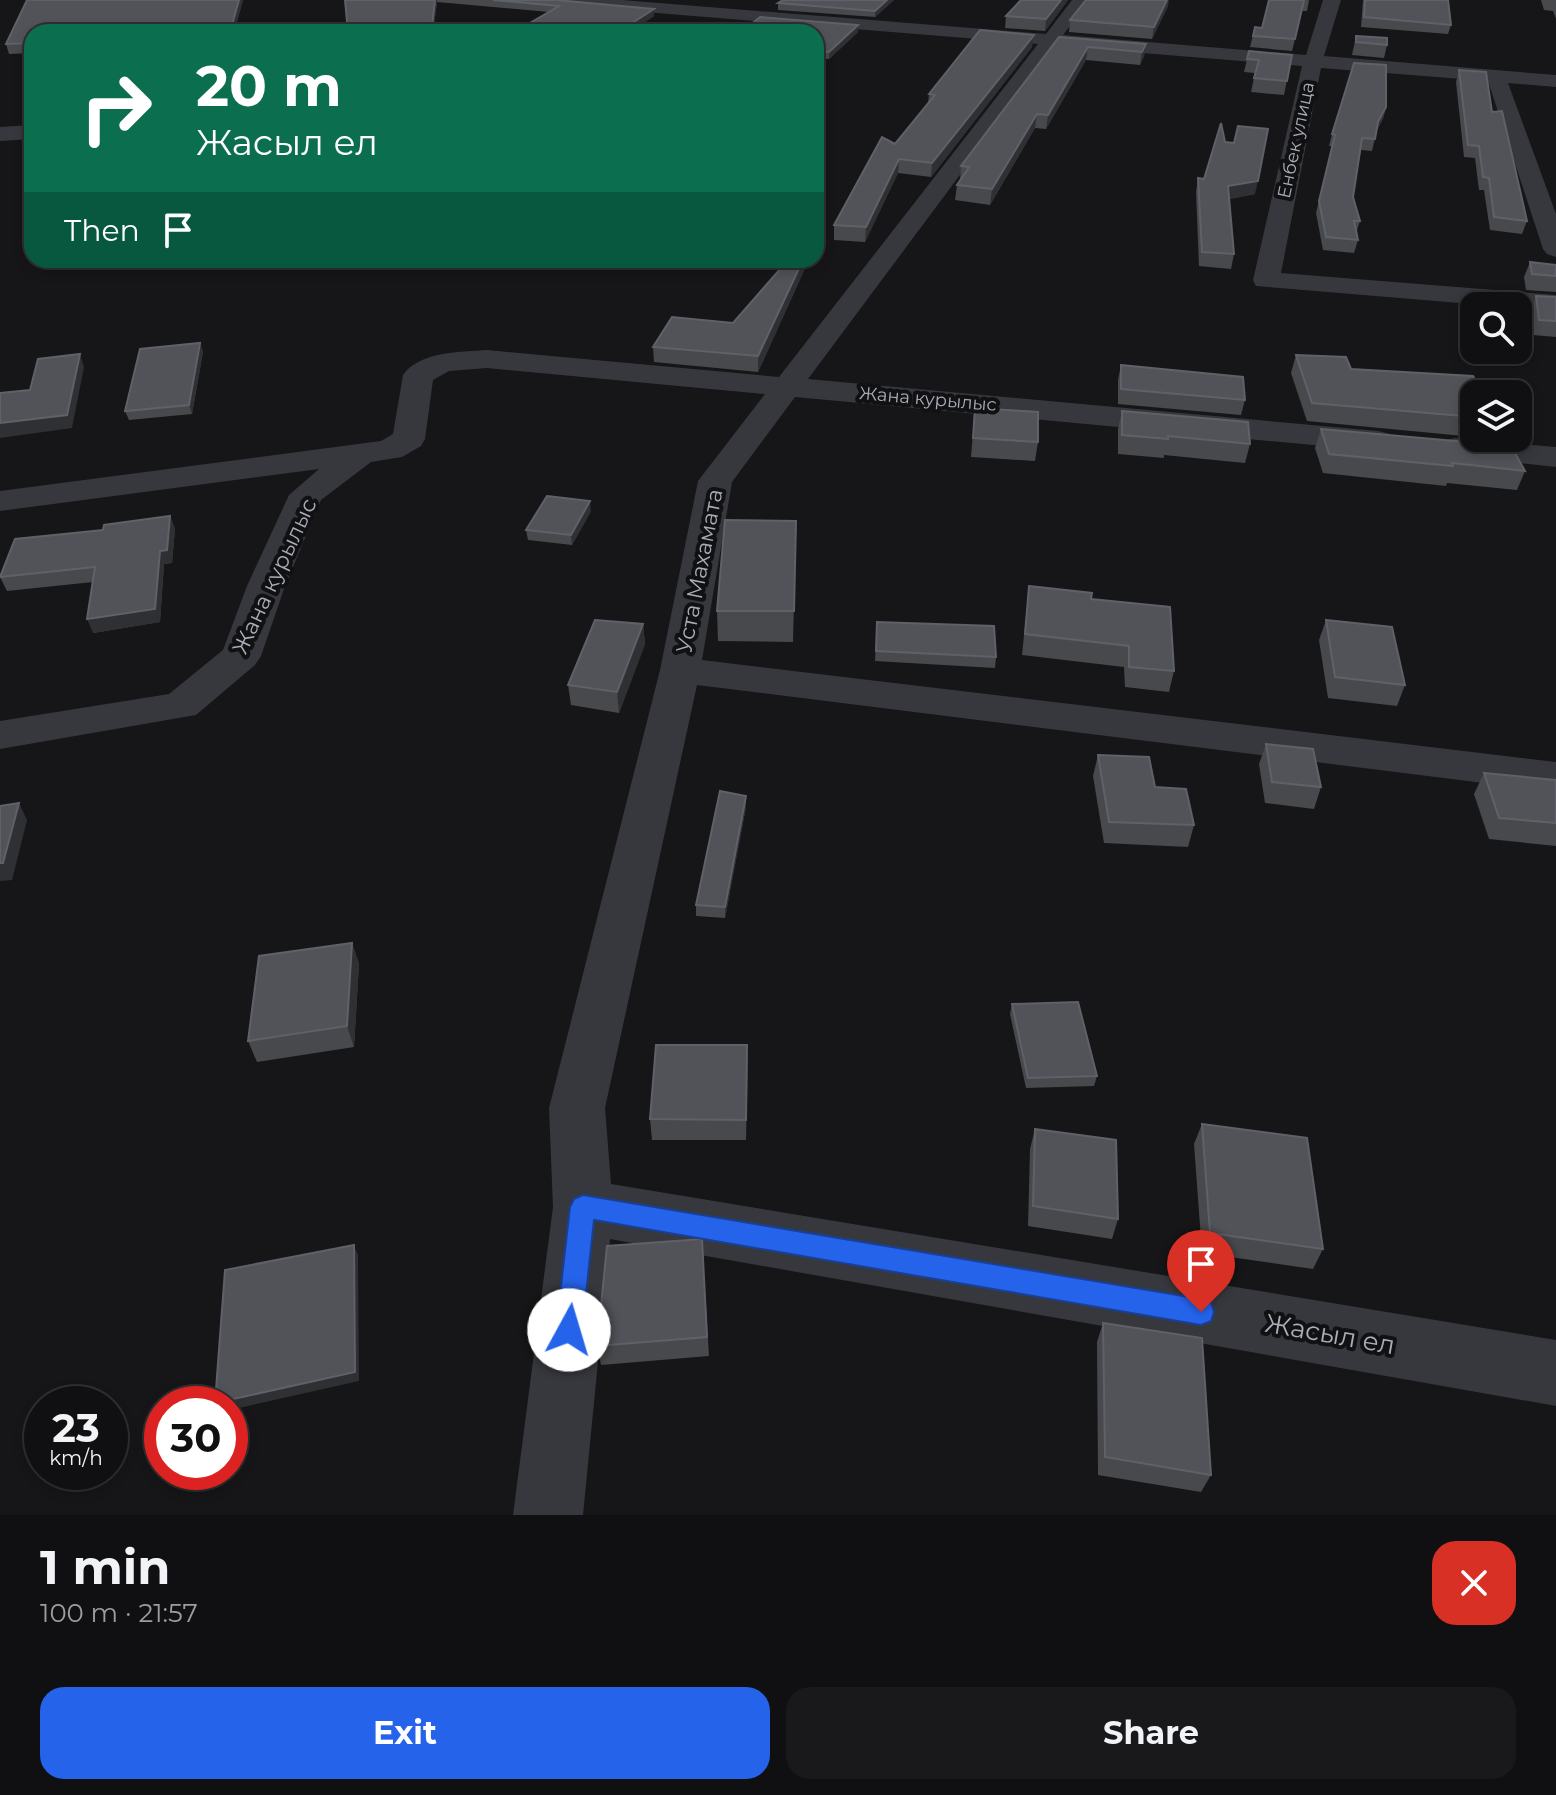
<!DOCTYPE html>
<meta charset="utf-8">
<style>
body{margin:0;font-family:Montserrat,sans-serif;background:#19191b;color:#f1f3f6;height:100vh;display:flex;flex-direction:column;font-size:30px;white-space:nowrap}
*{box-sizing:border-box;margin:0}
p{font-size:26px;color:#9c9d9f}
.icon{flex:none;width:44px;height:44px;fill:none;stroke:currentColor;stroke-width:2;stroke-linecap:round;stroke-linejoin:round}
.map{position:relative;height:1515px;overflow:hidden}
.side{display:flex;flex-direction:column;background:#101012;flex:1}
.side>*{flex:none}
.hud{position:absolute;left:24px;top:24px;width:800px;height:244px;border-radius:24px;box-shadow:0 4px 12px #0003,0 0 0 2px #303032;background:#0b6e4f;color:#fff;overflow:hidden}
.fabs{position:absolute;left:1460px;top:292px;display:grid;gap:16px}
.fabs a{display:grid;place-items:center;width:72px;height:72px;border-radius:16px;background:#101012;box-shadow:0 4px 12px #0003,0 0 0 2px #303032;font-size:40px}
.speed{position:absolute;left:24px;top:1386px;display:flex;gap:16px;font-size:40px;font-weight:700;text-align:center}
.speed>*{display:grid;place-content:center;width:104px;height:104px;border-radius:50%;background:#101012;box-shadow:0 4px 12px #0003,0 0 0 2px #303032;line-height:1}
.speed small{font-size:20px;font-weight:400}
.speed .limit{border:12px solid #d22;background:#fff;color:#111}
.pin{position:absolute;display:grid;place-items:center;width:68px;height:68px;color:#fff;margin:-82px -34px;border-radius:50% 50% 50% 0;rotate:-45deg;box-shadow:0 0 8px #0007}
.pin .icon{rotate:45deg}
.me{position:absolute;width:88px;margin:-44px;rotate:6deg;stroke-linejoin:round;filter:drop-shadow(0 0 6px #0008)}
.turn{display:flex;align-items:center;gap:28px;height:168px;padding:0 40px;font-size:36px}
.turn .icon{width:104px;height:104px;stroke-width:2.5}
.turn b{display:block;font-size:56px;line-height:68px}
.then{display:flex;align-items:center;height:76px;padding:0 40px;background:#0003;gap:16px;font-size:30px}
.round{display:grid;place-items:center;flex:none;width:84px;height:84px;border-radius:24px;background:#19191b}
.headline{display:flex;align-items:center;justify-content:space-between;height:136px;padding:0 40px}
h1{font-size:48px;font-weight:700;line-height:60px}
.action{display:flex;gap:16px;margin-top:auto;padding:16px 40px}
.action a{flex:1;height:92px;border-radius:24px;background:#2563eb;color:#fff;font-size:32px;font-weight:700;line-height:92px;text-align:center}
.action a+a{background:#19191b;color:#f1f3f6}
.map>svg:first-child{display:block}
.lines{fill:none;stroke-linecap:round;stroke-linejoin:round}
.minor{fill:#37383d;fill-rule:evenodd}
.wall{fill:#47494d}
.shaded-wall{fill:#2f3033}
.building{fill:#525359;stroke:#5f6168;stroke-width:2}
.route{fill:#2563eb;stroke:#184099;stroke-width:2}
.labels{text-anchor:middle;stroke-width:8;stroke-linejoin:round;paint-order:stroke}
.far-street-label{font-size:18px;fill:#a8adb8;stroke:#111113}
.street-label{font-size:22px;fill:#a8adb8;stroke:#111113}
.near-street-label{font-size:26px;fill:#a8adb8;stroke:#111113}
</style>
<div class="map">
<svg width="1556" height="1515" viewBox="0 0 1556 1515">
<rect width="100%" height="100%" fill="#161618"/>
<g class="lines">
<!-- minor -->
<path class="minor" d="M550 0H622L1046 34 1072 0H1090L1063 35 1306 55 1323 0H1341L1324 56 1556 75V87L1508 83 1556 214V257L1547 254 1543 249 1488 81 1321 68 1281 273 1556 295V311L1256 286 1253 280 1302 66 1056 46 808 379 1378 431 1390 434 1394 441 1390 448 1378 451 795 397 732 482 702 660 1556 762V792L697 685 605 1108 611 1184 1556 1340V1406L610 1239 583 1515H513L553 1207 549 1108 660 670 698 481 765 394 487 368 449 371 433 380 425 439 421 446 402 457 371 462 321 500 285 586 261 656 255 665 196 715 0 749V721L169 694 223 650 247 586 289 495 319 469 0 511V491L381 441 393 434 403 375C420 351 461 352 487 350L779 377 1038 44 559 5Z
M32 125V139L0 141V127Z
M1455 438 1556 447V467L1443 455 1439 448 1443 441Z"/>
</g>
<!-- wall -->
<path class="wall" d="M27 0H243L234 32H32V53L9 54 6 44Z
M345 0H556L654 16 630 32H519L530 25V23L549 12 437 2 433 32H348Z
M894 0 875 17 778 10V3Z
M1068 0 1045 31 1005 28 1006 16Z
M1269 0H1309L1307 11H1302L1292 51 1250 47 1255 27 1262 28Z
M1363 0H1448L1451 25 1448 34 1361 27Z
M1541 0H1556V19L1553 11 1544 10Z
M1168 6 1152 39 1069 32 1070 20Z
M816 32H858L829 59 817 58Z
M1356 36 1387 45 1384 58 1352 55Z
M1059 37 1146 44 1144 56 1140 65 1086 60 1046 129 1035 128 990 205 955 200 957 185 960 181 961 166Z
M1032 47 931 177 898 173 865 242 834 240V225L895 144 928 103 929 94Z
M1249 51 1292 55 1284 95 1251 92 1255 73 1244 72Z
M1459 70 1492 112 1527 221 1522 234 1490 230 1484 190H1479L1475 158 1464 157 1456 82Z
M1386 107 1383 119 1377 130 1372 151 1361 150 1353 197 1360 221 1356 233 1358 240 1354 253 1323 250 1316 213 1332 146H1329L1332 134Z
M1225 142 1255 194 1229 199 1234 254 1231 269 1199 266 1196 192 1198 178 1204 179Z
M788 260H807V264L758 372 654 362 653 347 733 323Z
M1530 262 1556 265V292L1526 290 1524 277Z
M1536 296 1556 297V337L1533 335 1530 312Z
M200 343 203 352 192 414 129 420 125 411Z
M1296 355 1351 369 1474 394V437L1307 421 1291 373Z
M1121 365 1245 400 1241 415 1118 404V380Z
M975 408 1038 442 1035 461 971 457Z
M1122 411 1250 444 1245 463 1164 455V458L1118 454V429Z
M1321 429 1525 471 1517 490 1447 483 1446 486 1323 473 1315 448Z
M591 511 572 545 528 540 526 530Z
M170 516 175 529 172 563 164 564 160 622 93 633V582L7 591 0 577 103 530Z
M796 521 793 642 718 641 717 611Z
M1029 586 1091 599 1174 671 1169 692 1125 687 1124 667 1022 655Z
M1326 620 1405 685 1397 706 1328 698 1319 640Z
M877 622 996 657 995 668 875 661Z
M643 624 645 644 619 713 571 705 568 685Z
M1266 744 1321 787 1314 809 1265 803 1259 764Z
M1098 755 1155 787 1194 825 1188 847 1104 843 1093 776Z
M1484 773 1556 780V846L1489 839 1474 794Z
M746 807 725 918 696 916V905Z
M352 943 359 964 354 1047 257 1062 248 1041Z
M1012 1004 1097 1076 1094 1086 1026 1088 1010 1014Z
M747 1045 746 1140H652L650 1119Z
M1202 1124 1323 1249 1313 1269 1202 1253 1194 1144Z
M1035 1129 1118 1219 1112 1239 1028 1226 1030 1149Z
M702 1239 709 1356 601 1365 597 1346Z
M1103 1323 1211 1475 1201 1492 1098 1475 1097 1342Z"/>
<!-- shaded-wall -->
<path class="shaded-wall" d="M239 0H243L234 32H230Z
M435 0H437V2L433 32 432 26Z
M887 0H894L875 17V11Z
M1061 0H1068L1045 31 1046 19Z
M1167 0H1169L1168 6 1152 39 1154 27Z
M654 9V16L630 32H618Z
M858 25V32L829 59V52Z
M1034 35 1032 47 931 177 932 163Z
M1146 44 1144 56 1140 65 1142 52Z
M1088 47 1086 60 1046 129 1048 115Z
M1386 107 1383 119 1375 133 1378 122Z
M1037 114 1035 128 990 205 992 189Z
M899 159 898 173 865 242 866 227Z
M1258 181 1255 194 1226 200 1228 186Z
M803 260H807V264L758 372V356Z
M200 343 203 352 192 414 189 405Z
M80 354 84 367 72 428 0 438V423Z
M590 501 591 511 572 545 571 535Z
M170 516 175 529 172 563 164 564 160 622 93 633 87 619 160 551Z
M643 624 645 644 619 713 617 692Z
M746 796V807L725 918V907Z
M19 803 27 820 12 880 0 881V863Z
M352 943 359 964 354 1047 347 1026Z
M747 1045 748 1066 746 1140V1120Z
M354 1245 358 1255 359 1381 230 1410V1404H215V1403Z"/>
<!-- building -->
<path class="building" d="M27 0H239L230 32H32V43L6 44Z
M345 0H435L432 26 381 28V32H348Z
M493 0H556L654 9 618 32H519L535 23H530L559 6Z
M783 0H887L875 11 778 3Z
M1021 0H1061L1046 19 1006 16Z
M1086 0H1167L1154 27 1070 20Z
M1269 0H1304L1295 39 1253 36 1255 27 1262 28Z
M1365 0H1448L1451 25 1364 17Z
M760 17 858 25 829 52 817 51 816 52V32H742Z
M980 30 1034 35 932 163 899 159 866 227 834 225 882 137 895 144 935 95 929 94Z
M1356 36 1387 38V45L1356 42Z
M1059 37 1146 44 1142 52 1088 47 1048 115 1037 114 992 189 957 185 969 167 961 166Z
M1249 51 1292 55 1287 81 1254 78 1259 60 1247 59Z
M1354 63 1386 65V107L1378 122 1375 139 1362 138 1353 197 1360 221H1354L1358 240 1326 237 1319 201 1335 135 1332 134Z
M1459 70 1486 72 1492 112 1502 111 1527 221 1494 217 1489 178 1483 177 1479 146 1468 145Z
M1221 123 1225 142 1234 143 1238 126 1268 129 1258 181 1228 186 1234 254 1202 252 1198 178 1204 179Z
M788 260H803L758 356 653 347 672 317 733 323Z
M1530 262 1556 265V276L1532 274Z
M1536 296 1556 297V321L1539 320Z
M200 343 189 405 125 411 140 349Z
M80 354 67 415 0 423V393L30 390 38 359Z
M1296 355 1346 357 1351 369 1473 376 1483 394H1474V417L1312 403Z
M1121 365 1243 377 1245 400 1121 389Z
M975 408 1038 412V442L973 438Z
M1122 411 1248 422 1250 444 1168 436V439L1122 435Z
M1321 429 1511 446 1525 471 1452 463 1453 466 1329 454Z
M547 496 590 501 571 535 526 530Z
M170 516 167 550 160 551 155 609 87 619 95 567 0 577 15 539 103 530 104 525Z
M725 520 796 521 794 611H717Z
M1029 586 1092 593 1091 599 1170 607 1174 671 1129 667V646L1025 634Z
M595 620 643 624 617 692 568 685Z
M1326 620 1392 627 1405 685 1335 677Z
M877 622 994 626 996 657 876 651Z
M1266 744 1313 749 1321 787 1272 782Z
M1098 755 1149 757 1155 787 1186 789 1194 825 1109 822Z
M1484 773 1556 780V823L1499 818Z
M720 791 746 796 725 907 696 905Z
M19 803 3 863H0V806Z
M352 943 347 1026 248 1041 259 956Z
M1078 1002 1097 1076 1028 1078 1012 1004Z
M656 1045H747L746 1120 650 1119Z
M1202 1124 1307 1138 1323 1249 1210 1233Z
M1035 1129 1116 1140 1118 1219 1033 1206Z
M702 1239 707 1337 597 1346 607 1246Z
M354 1245 355 1372 215 1403 225 1270Z
M1103 1323 1202 1338 1211 1475 1105 1457Z"/>
<!-- route -->
<path class="route" d="M583 1195 1201 1299 1211 1303 1214 1312 1211 1321 1201 1325 594 1220 582 1330 578 1339 569 1343 560 1339 556 1330 570 1207 574 1199Z"/>
<g class="labels">
<!-- far-street labels -->
<g class="far-street-label">
<text transform="translate(1296 140) rotate(-78)" y="6">Енбек улица</text>
<text transform="translate(928 399) rotate(5)" y="6">Жана курылыс</text>
</g>
<!-- street labels -->
<g class="street-label">
<text transform="translate(699 571) rotate(-79)" y="8">Уста Махамата</text>
<text transform="translate(274 576) rotate(-65)" y="8">Жана курылыс</text>
</g>
<!-- near-street labels -->
<g class="near-street-label">
<text transform="translate(1330 1334) rotate(10)" y="9">Жасыл ел</text>
</g>
</g>
</svg>
<div class="fabs">
<a><svg class="icon" aria-label="search" viewBox="0 0 24 24"><circle cx="10" cy="10" r="6"/><path d="M15 15l6 6"/></svg></a>
<a><svg class="icon" aria-label="layers" viewBox="0 0 24 24"><path d="M12 4l9 5-9 5-9-5zM3 14l9 5 9-5"/></svg></a>
</div>
<div class="speed"><div>23<small>km/h</small></div><div class="limit">30</div></div>
<div class="pin" style="left:1201px;top:1312px;background:#d93025"><svg class="icon" aria-label="arrive" viewBox="0 0 24 24"><path d="M6 21V4h12l-3 4 3 4H6"/></svg></div>
<svg class="me" style="left:569px;top:1330px" viewBox="-20 -20 40 40"><circle r="19" fill="#fff"/><path d="M0-13L10 11 0 6-10 11z" fill="#2563eb"/></svg>
<div class="hud">
<div class="turn"><svg class="icon" aria-label="right" viewBox="0 0 24 24"><path d="M7 20v-9h11M14 6l5 5-5 5"/></svg><div><b>20 m</b>Жасыл ел</div></div>
<div class="then">Then<svg class="icon" aria-label="arrive" viewBox="0 0 24 24"><path d="M6 21V4h12l-3 4 3 4H6"/></svg></div>
</div>
</div>
<section class="side">
<div class="headline"><div><h1>1 min</h1><p>100 m · 21:57</p></div><a class="round" style="background:#d93025;color:#fff"><svg class="icon" aria-label="close" viewBox="0 0 24 24"><path d="M6 6l12 12M18 6L6 18"/></svg></a></div>
<div class="action"><a>Exit</a><a>Share</a></div>
</section>
